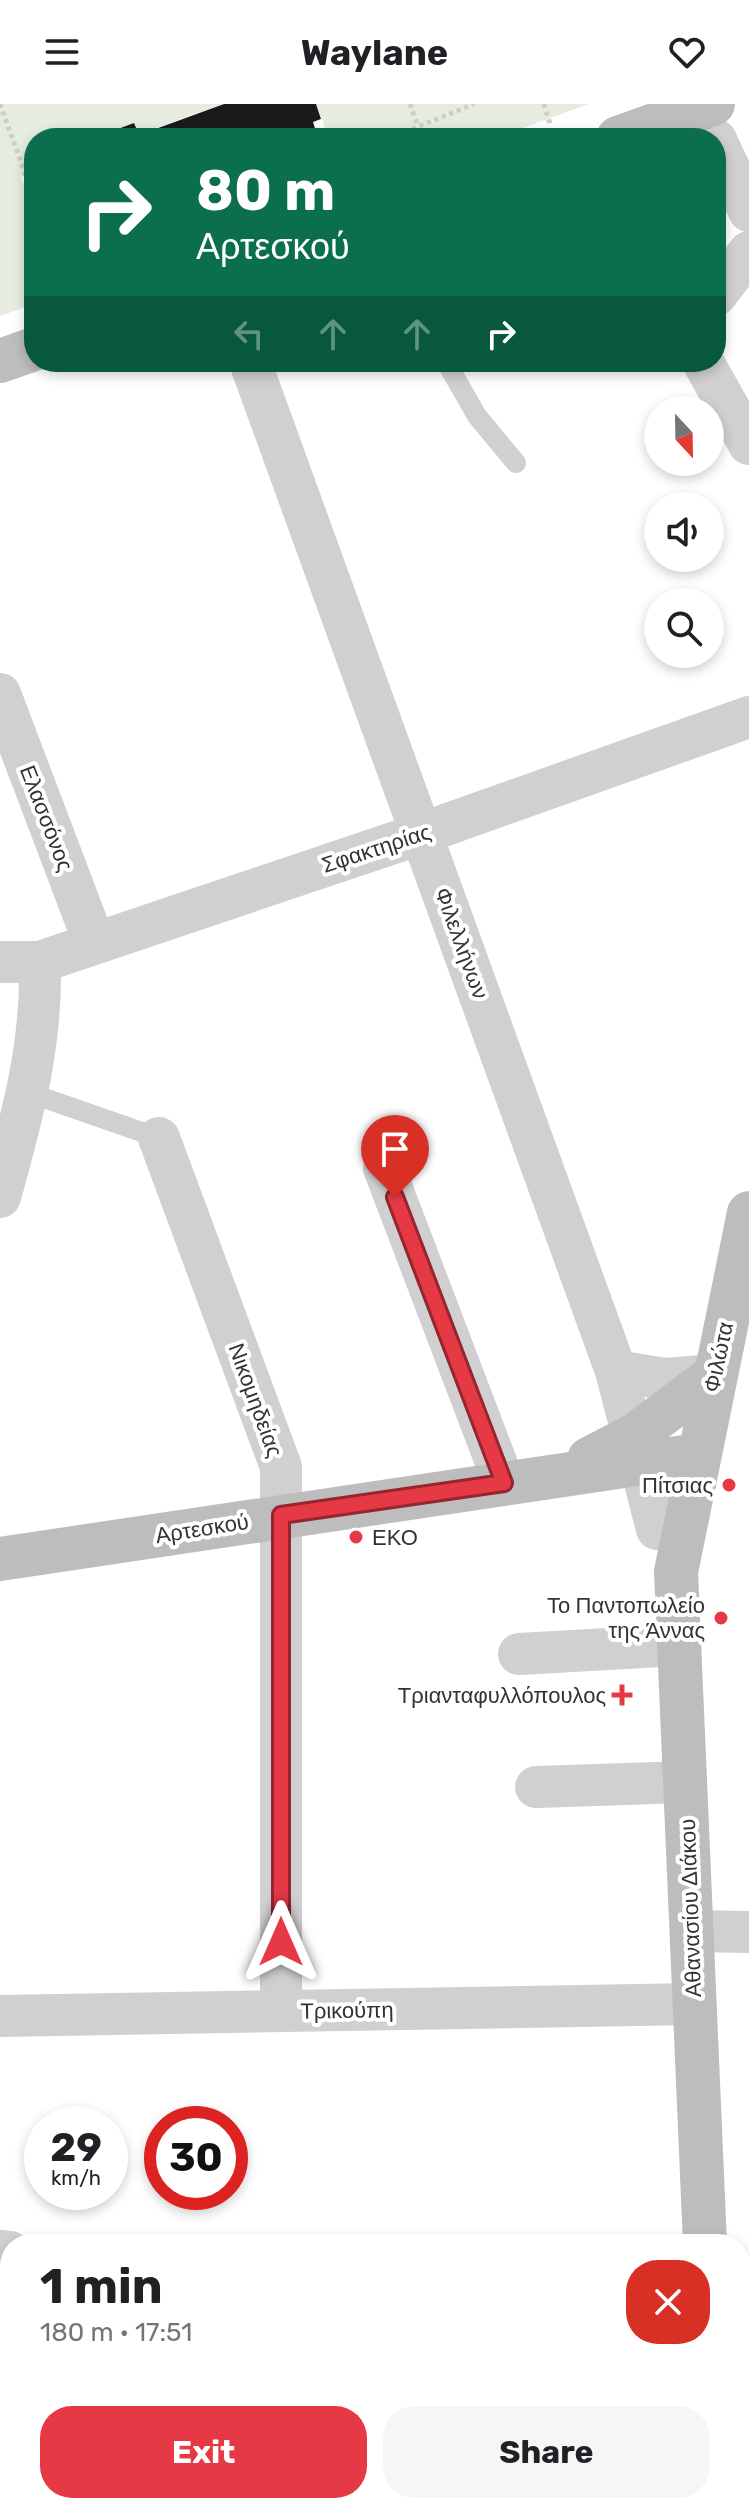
<!DOCTYPE html>
<meta charset="utf-8">
<style>
body{margin:0;font-family:Rubik,sans-serif;background:#f6f6f6;color:#202124;height:100vh;display:flex;flex-direction:column;font-size:30px;white-space:nowrap}
*{box-sizing:border-box;margin:0}
p{font-size:26px;color:#757577}
.icon{flex:none;width:44px;height:44px;fill:none;stroke:currentColor;stroke-width:2;stroke-linecap:round;stroke-linejoin:round}
.map{position:relative;flex:1;overflow:hidden}
.details{position:absolute;left:0px;top:2130px;width:750px;height:280px;display:flex;flex-direction:column;background:#fff;border-radius:32px 32px 0 0;box-shadow:0 4px 12px #0003}
.details>*{flex:none}
.banner{position:absolute;left:24px;top:24px;width:702px;height:244px;border-radius:32px;box-shadow:0 4px 12px #0003;background:#0b6e4f;color:#fff;overflow:hidden}
.needle{width:52px;rotate:158deg}
.controls{position:absolute;left:644px;top:292px;display:grid;gap:16px}
.controls a{display:grid;place-items:center;width:80px;height:80px;border-radius:50%;background:#fff;box-shadow:0 4px 12px #0003;font-size:40px}
.speed{position:absolute;left:24px;top:2002px;display:flex;gap:16px;font-size:40px;font-weight:700;text-align:center}
.speed>*{display:grid;place-content:center;width:104px;height:104px;border-radius:50%;background:#fff;box-shadow:0 4px 12px #0003;line-height:1}
.speed small{font-size:20px;font-weight:400}
.speed .limit{border:12px solid #d22;background:#fff;color:#111}
.pin{position:absolute;display:grid;place-items:center;width:68px;height:68px;color:#fff;margin:-82px -34px;border-radius:50% 50% 50% 0;rotate:-45deg;box-shadow:0 0 8px #0007}
.pin .icon{rotate:45deg}
.me{position:absolute;width:88px;margin:-44px;rotate:0deg;stroke-linejoin:round;filter:drop-shadow(0 0 6px #0008)}
.turn{display:flex;align-items:center;gap:28px;height:168px;padding:0 40px;font-size:36px}
.turn .icon{width:104px;height:104px;stroke-width:2.5}
.turn b{display:block;font-size:56px;line-height:68px}
.lanes{display:flex;align-items:center;height:76px;padding:0 40px;background:#0003;justify-content:center;gap:40px;direction:ltr}
.lanes .off{opacity:.35}
.round{display:grid;place-items:center;flex:none;width:84px;height:84px;border-radius:32px;background:#f6f6f6}
.head{display:flex;align-items:center;justify-content:space-between;height:136px;padding:0 40px}
h1{font-size:48px;font-weight:700;line-height:60px}
.cta{display:flex;gap:16px;margin-top:auto;padding:16px 40px}
.cta a{flex:1;height:92px;border-radius:32px;background:#e63946;color:#fff;font-size:32px;font-weight:700;line-height:92px;text-align:center}
.cta a+a{background:#f6f6f6;color:#202124}
header{display:flex;justify-content:space-between;align-items:center;height:104px;padding:0 40px;background:#fff;font-size:36px;font-weight:700}
.map>svg:first-child{display:block}
.green{fill:#e6ecdf}
.building{fill:#1a1a1a}
.lines{fill:none;stroke-linecap:round;stroke-linejoin:round}
.path{stroke:#cdcdcd;stroke-width:5;stroke-dasharray:4 4;stroke-linecap:butt}
.lane{stroke:#d0d0d0;stroke-width:20}
.street{stroke:#d0d0d0;stroke-width:42}
.secondary{stroke:#bdbdbd;stroke-width:44}
.route-casing{stroke:#96252e;stroke-width:20}
.route{stroke:#e63946;stroke-width:14}
.poi-dot{fill:#e63946;stroke:#fff;stroke-width:3}
.labels{text-anchor:middle;stroke-width:8;stroke-linejoin:round;paint-order:stroke}
.street-label{font-size:22px;fill:#333;stroke:#fff}
.poi-label{font-size:22px;fill:#333;stroke:#fff;text-anchor:end}
</style>
<header><svg class="icon" aria-label="menu" viewBox="0 0 24 24"><path d="M4 6h16M4 12h16M4 18h16"/></svg>Waylane<svg class="icon" aria-label="heart" viewBox="0 0 24 24"><path d="M12 20l-8-8c-3-5 5-10 8-4 3-6 11-1 8 4z"/></svg></header>
<div class="map">
<svg width="749" height="2410" viewBox="0 0 749 2410">
<rect width="100%" height="100%" fill="#fff"/>
<!-- green -->
<path class="green" d="M0 0H223L128 34H34V68L21 73 34 108V200L0 212Z
M316 0H589L495 34H329Z"/>
<!-- building -->
<path class="building" d="M224 0H316L321 15 313 18 318 34H94L134 19 139 31Z"/>
<g class="lines">
<!-- path -->
<path class="path" d="M0 0 34 94
M410 0 418 22
M544 0 551 23
M390 34 474 0"/>
<!-- lane -->
<path class="lane" d="M446 258 477 312 516 359
M27 988 159 1034"/>
<!-- street -->
<path class="street" d="M716 36 749 107
M716 191 749 148
M250 258 616 1267 657 1425
M703 258 749 340
M0 590 94 838
M0 858H40L423 729 749 613
M159 1034 281 1363V1907
M384 1064 504 1379
M0 1093C22 1013 42 943 40 858
M616 1267 665 1275 715 1271
M519 1550 679 1541
M536 1683 685 1678
M691 1827 749 1828
M0 1912 694 1900
M0 2147 10 2148
M740 2265H749
M0 2346 10 2345"/>
<!-- secondary -->
<path class="secondary" d="M618 34 713 0
M0 257 34 245
M589 1355 635 1331 715 1271
M0 1455 698 1351
M705 2140 676 1468 749 1109
M716 2400V2410"/>
</g>
<g class="lines">
<defs>
<path id="route" d="M281 1838V1411L504 1379 395 1093"/>
</defs>
<!-- route casing -->
<use href="#route" class="route-casing"/>
<!-- route -->
<use href="#route" class="route"/>
</g>
<!-- markers -->
<g class="poi-dot">
<circle cx="729" cy="1381" r="8"/>
<circle cx="356" cy="1433" r="8"/>
<circle cx="721" cy="1514" r="8"/>
<path d="M618 1579h8v8h8v8h-8v8h-8v-8h-8v-8h8z"/>
</g>
<g class="labels">
<!-- street labels -->
<g class="street-label">
<text transform="translate(47 714) rotate(69)" y="8">Ελασσόνος</text>
<text transform="translate(376 744) rotate(-18)" y="8">Σφακτηρίας</text>
<text transform="translate(462 839) rotate(70)" y="8">Φιλελλήνων</text>
<text transform="translate(718 1253) rotate(-78)" y="8">Φιλώτα</text>
<text transform="translate(256 1296) rotate(70)" y="8">Νικομηδείας</text>
<text transform="translate(202 1424) rotate(-9)" y="8">Αρτεσκού</text>
<text transform="translate(690 1804) rotate(-92)" y="8">Αθανασίου Διάκου</text>
<text transform="translate(347 1906) rotate(-1)" y="8">Τρικούπη</text>
</g>
<!-- poi labels -->
<g class="poi-label">
<text x="713" y="1389">Πίτσιας</text>
<text x="372" y="1441" text-anchor="start">ΕΚΟ</text>
<text x="705" y="1509">Το Παντοπωλείο<tspan x="705" dy="25">της Άννας</tspan></text>
<text x="606" y="1599">Τριανταφυλλόπουλος</text>
</g>
</g>
</svg>
<div class="controls">
<a><svg class="needle" viewBox="-14 -14 28 28"><path d="M0-13l5 13h-10z" fill="#e53935"/><path d="M0 13l5-13h-10z" fill="#757577"/></svg></a>
<a><svg class="icon" aria-label="sound" viewBox="0 0 24 24"><path d="M4 9h4l5-4v14l-5-4H4zM17 9q2 3 0 6"/></svg></a>
<a><svg class="icon" aria-label="search" viewBox="0 0 24 24"><circle cx="10" cy="10" r="6"/><path d="M15 15l6 6"/></svg></a>
</div>
<div class="speed"><div>29<small>km/h</small></div><div class="limit">30</div></div>
<div class="pin" style="left:395px;top:1093px;background:#d93025"><svg class="icon" aria-label="arrive" viewBox="0 0 24 24"><path d="M6 21V4h12l-3 4 3 4H6"/></svg></div>
<svg class="me" style="left:281px;top:1838px" viewBox="-20 -20 40 40"><path d="M0-17L14 15 0 8-14 15z" fill="#e63946" stroke="#fff" stroke-width="4"/></svg>
<div class="banner">
<div class="turn"><svg class="icon" aria-label="right" viewBox="0 0 24 24"><path d="M7 20v-9h11M14 6l5 5-5 5"/></svg><div><b>80 m</b>Αρτεσκού</div></div>
<div class="lanes"><svg class="icon off" aria-label="left" viewBox="0 0 24 24"><path d="M17 20v-9H6M10 6l-5 5 5 5"/></svg><svg class="icon off" aria-label="ahead" viewBox="0 0 24 24"><path d="M12 20V5M6 11l6-6 6 6"/></svg><svg class="icon off" aria-label="ahead" viewBox="0 0 24 24"><path d="M12 20V5M6 11l6-6 6 6"/></svg><svg class="icon" aria-label="right" viewBox="0 0 24 24"><path d="M7 20v-9h11M14 6l5 5-5 5"/></svg></div>
</div>
<section class="details">
<div class="head"><div><h1>1 min</h1><p>180 m · 17:51</p></div><a class="round" style="background:#d93025;color:#fff"><svg class="icon" aria-label="close" viewBox="0 0 24 24"><path d="M6 6l12 12M18 6L6 18"/></svg></a></div>
<div class="cta"><a>Exit</a><a>Share</a></div>
</section>
</div>
